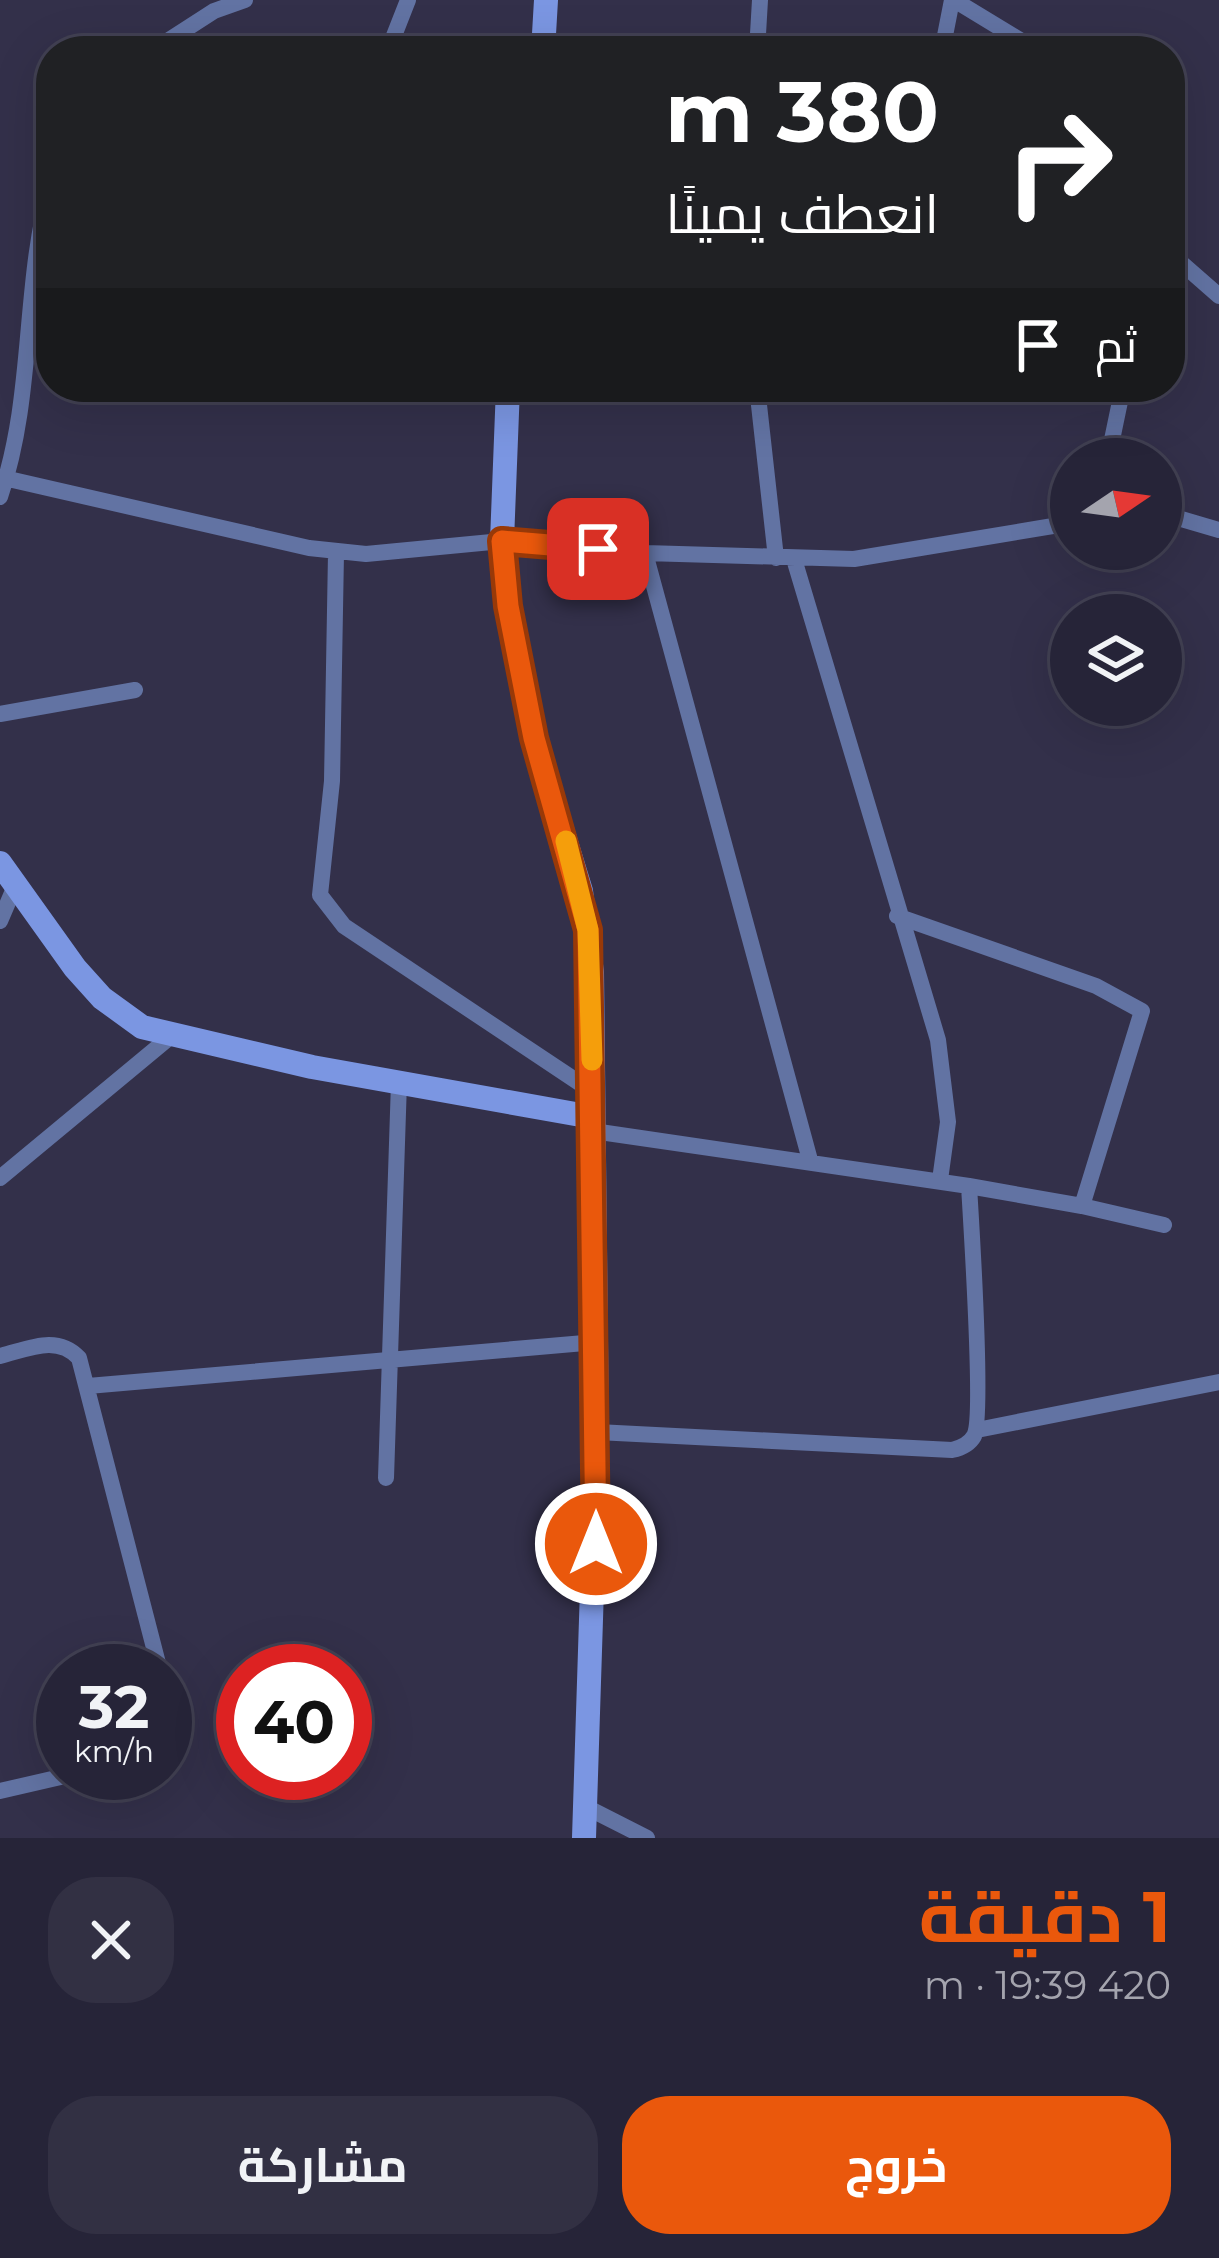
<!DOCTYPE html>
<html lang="ar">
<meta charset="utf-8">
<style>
body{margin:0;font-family:Montserrat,Cairo,sans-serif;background:#323043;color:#f1f3f6;direction:rtl;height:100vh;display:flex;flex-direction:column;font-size:45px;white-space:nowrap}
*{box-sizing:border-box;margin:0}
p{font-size:39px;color:#a4a4ae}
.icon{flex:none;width:66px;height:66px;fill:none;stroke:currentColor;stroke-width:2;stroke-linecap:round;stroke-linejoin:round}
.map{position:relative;height:1838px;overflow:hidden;direction:ltr}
.side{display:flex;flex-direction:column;background:#262438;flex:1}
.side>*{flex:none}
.top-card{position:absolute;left:36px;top:36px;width:1149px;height:366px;border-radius:48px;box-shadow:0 12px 48px #0002,0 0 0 3px #424153;direction:rtl;background:#202124;color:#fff;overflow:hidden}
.needle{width:78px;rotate:77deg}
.tools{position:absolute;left:1050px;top:438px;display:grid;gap:24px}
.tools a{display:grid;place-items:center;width:132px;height:132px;border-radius:50%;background:#262438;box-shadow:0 12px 48px #0002,0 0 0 3px #424153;font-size:60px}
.speed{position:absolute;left:36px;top:1644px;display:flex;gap:24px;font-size:60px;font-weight:700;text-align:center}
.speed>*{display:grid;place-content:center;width:156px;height:156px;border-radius:50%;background:#262438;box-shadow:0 12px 48px #0002,0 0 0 3px #424153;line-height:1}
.speed small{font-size:30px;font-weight:400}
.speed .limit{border:18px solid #d22;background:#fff;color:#111}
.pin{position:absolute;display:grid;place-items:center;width:102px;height:102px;color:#fff;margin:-51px;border-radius:24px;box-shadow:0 6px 18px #0006}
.me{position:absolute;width:132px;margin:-66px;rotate:0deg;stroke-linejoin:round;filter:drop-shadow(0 0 9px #0008)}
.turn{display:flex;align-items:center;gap:42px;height:252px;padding:0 48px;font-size:54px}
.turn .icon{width:156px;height:156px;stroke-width:2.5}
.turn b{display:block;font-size:84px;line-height:102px}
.then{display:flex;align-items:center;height:114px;padding:0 48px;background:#0003;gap:24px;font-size:45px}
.round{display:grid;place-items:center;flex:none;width:126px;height:126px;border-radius:48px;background:#323043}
.headline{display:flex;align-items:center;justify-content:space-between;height:204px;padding:0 48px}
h1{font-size:72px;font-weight:700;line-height:90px;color:#ea580c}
.action{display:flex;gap:24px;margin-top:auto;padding:24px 48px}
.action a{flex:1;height:138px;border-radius:48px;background:#ea580c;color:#fff;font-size:48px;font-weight:700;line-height:138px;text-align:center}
.action a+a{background:#323043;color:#f1f3f6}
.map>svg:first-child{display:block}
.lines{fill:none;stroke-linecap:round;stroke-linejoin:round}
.street{stroke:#6273a3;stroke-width:16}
.secondary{stroke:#7b96e2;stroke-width:24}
.route-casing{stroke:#983908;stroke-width:30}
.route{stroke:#ea580c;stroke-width:21}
.slow{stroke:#f59e0b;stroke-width:21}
</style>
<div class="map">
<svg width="1219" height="1838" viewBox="0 0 1219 1838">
<rect width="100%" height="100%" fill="#33304a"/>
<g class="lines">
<!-- street -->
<path class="street" d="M954 0 1038 51
M152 51 214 11 245 0
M388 51 408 0
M757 51 760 0
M942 51 952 0
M1170 253 1219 296
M757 387 776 558
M1108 459 1123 387
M0 477 309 548 366 554 502 541 645 553 854 559 1071 523
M0 497C35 395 22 285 51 183
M1161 513 1219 530
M336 553 332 781 320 895 344 926 590 1090
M645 553 810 1160
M794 559 938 1040 948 1122 940 1180
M0 714 135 690
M897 916 1096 986 1142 1011 1082 1206 969 1186
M0 921 15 886
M593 1131 969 1186C971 1220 984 1419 974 1436 969 1445 961 1448 952 1450L597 1432
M0 1178 170 1037
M1082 1206 1164 1225
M0 1356C28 1349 57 1334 79 1358L160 1671
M88 1386 596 1342
M977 1430 1219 1382
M386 1478 399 1082
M165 1689V1705
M0 1791 78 1773
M586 1807 647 1838"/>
<!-- secondary -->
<path class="secondary" d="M543 51 546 0
M508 387 502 541 508 606 534 738 581 891 592 972 597 1432 584 1838
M0 863 75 968 102 998 142 1027 312 1067 592 1117"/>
</g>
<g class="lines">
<defs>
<path id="route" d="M596 1544 588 930 534 738 508 606 502 541 598 549"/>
</defs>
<!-- route casing -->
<use href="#route" class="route-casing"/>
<!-- route -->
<use href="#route" class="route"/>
<!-- slow -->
<path class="slow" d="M566 841 588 930 592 1060"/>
</g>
</svg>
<div class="tools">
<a><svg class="needle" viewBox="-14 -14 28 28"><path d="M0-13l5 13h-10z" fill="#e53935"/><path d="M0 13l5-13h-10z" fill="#a4a4ae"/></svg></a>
<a><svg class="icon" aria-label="layers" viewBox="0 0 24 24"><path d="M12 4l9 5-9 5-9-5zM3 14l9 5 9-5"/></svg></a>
</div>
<div class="speed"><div>32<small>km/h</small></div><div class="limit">40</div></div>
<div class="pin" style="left:598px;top:549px;background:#d93025"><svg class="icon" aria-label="arrive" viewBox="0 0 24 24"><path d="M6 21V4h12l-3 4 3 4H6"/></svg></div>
<svg class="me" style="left:596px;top:1544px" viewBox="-20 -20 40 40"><circle r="17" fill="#ea580c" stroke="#fff" stroke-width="3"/><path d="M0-11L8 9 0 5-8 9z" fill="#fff"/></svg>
<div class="top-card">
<div class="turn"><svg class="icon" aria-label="right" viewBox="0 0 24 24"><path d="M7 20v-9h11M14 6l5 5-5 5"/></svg><div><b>380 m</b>انعطف يمينًا</div></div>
<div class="then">ثم<svg class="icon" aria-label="arrive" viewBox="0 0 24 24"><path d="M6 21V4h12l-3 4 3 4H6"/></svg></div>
</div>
</div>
<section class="side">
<div class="headline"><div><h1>1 دقيقة</h1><p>420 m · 19:39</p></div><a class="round"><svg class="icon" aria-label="close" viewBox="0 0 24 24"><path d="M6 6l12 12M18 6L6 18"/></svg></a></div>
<div class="action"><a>خروج</a><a>مشاركة</a></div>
</section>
